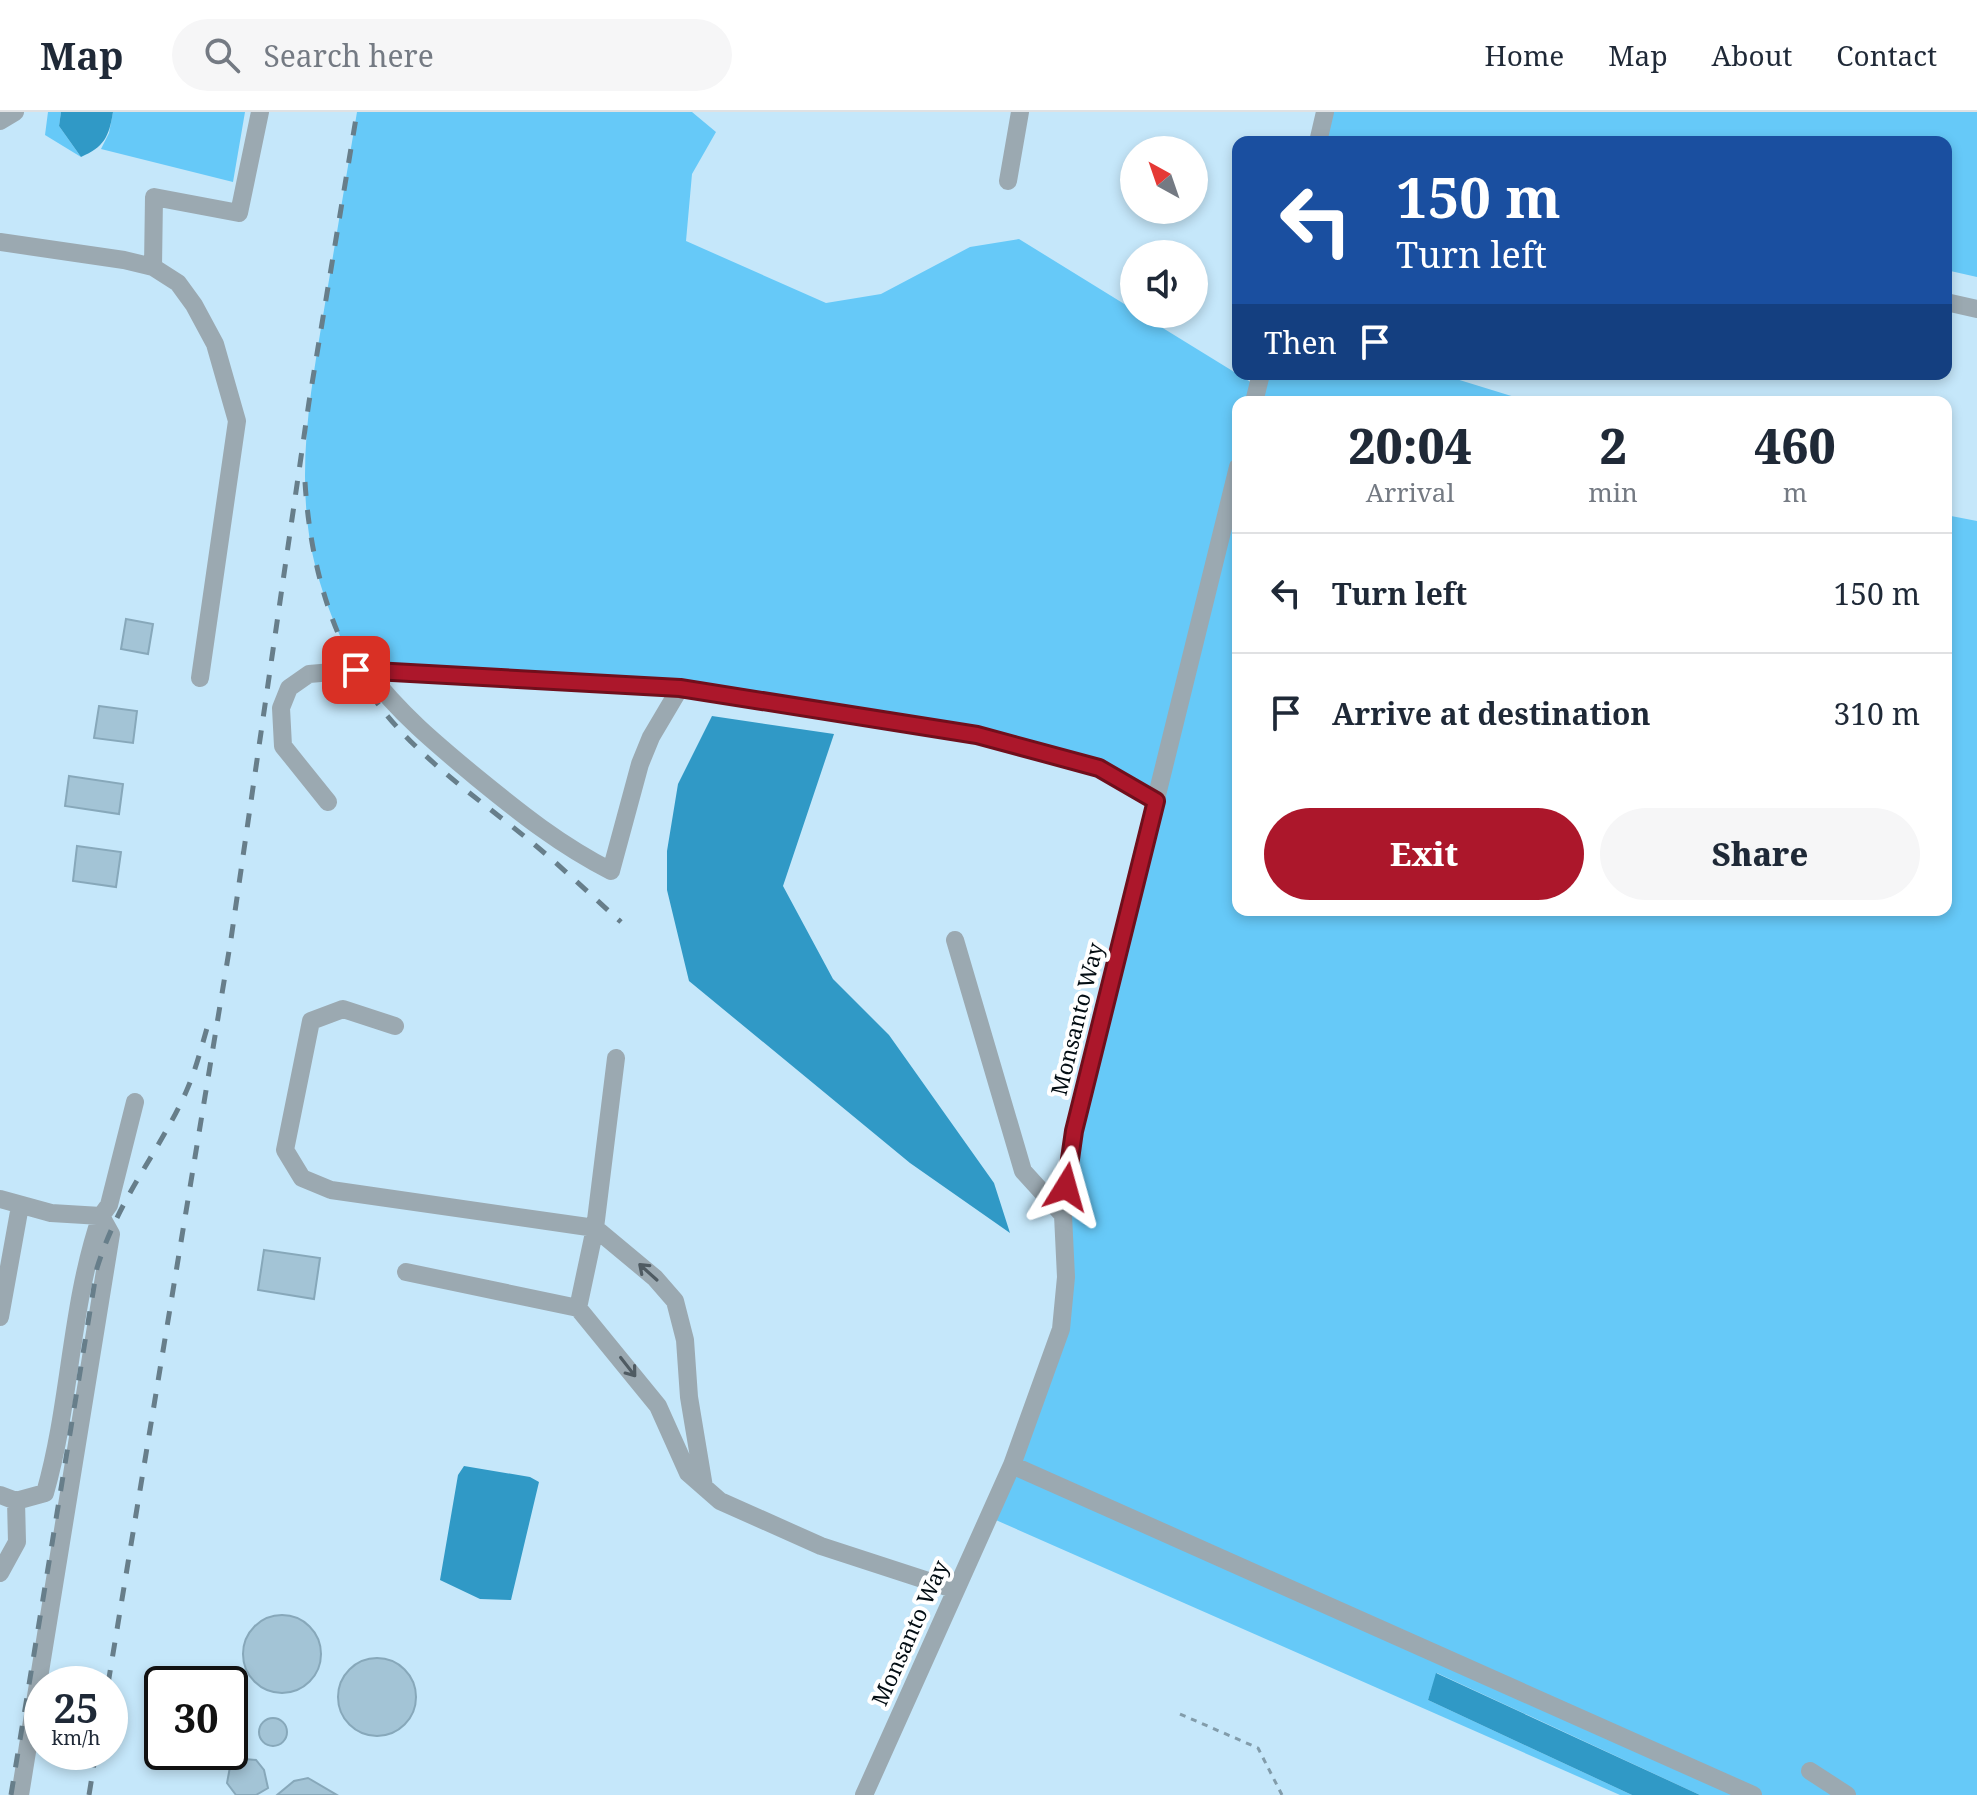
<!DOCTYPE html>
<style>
body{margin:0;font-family:"Noto Serif",serif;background:#f6f6f7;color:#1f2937;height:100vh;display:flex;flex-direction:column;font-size:30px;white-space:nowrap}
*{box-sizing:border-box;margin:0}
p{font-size:26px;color:#747a83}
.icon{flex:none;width:44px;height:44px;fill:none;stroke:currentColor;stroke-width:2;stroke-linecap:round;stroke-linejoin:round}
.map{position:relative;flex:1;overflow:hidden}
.details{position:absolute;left:1232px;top:284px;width:720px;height:520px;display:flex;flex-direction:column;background:#fff;border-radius:16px;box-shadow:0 4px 12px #0003}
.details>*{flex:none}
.hud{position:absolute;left:1232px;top:24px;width:720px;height:244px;border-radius:16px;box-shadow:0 4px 12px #0003;background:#1a4fa0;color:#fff;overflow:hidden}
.needle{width:52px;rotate:320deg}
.tools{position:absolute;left:1120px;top:24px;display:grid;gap:16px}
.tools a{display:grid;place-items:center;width:88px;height:88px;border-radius:50%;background:#fff;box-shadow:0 4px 12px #0003;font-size:40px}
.speed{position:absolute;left:24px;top:1554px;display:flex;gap:16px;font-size:40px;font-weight:700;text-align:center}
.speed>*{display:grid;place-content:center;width:104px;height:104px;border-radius:50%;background:#fff;box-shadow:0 4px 12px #0003;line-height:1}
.speed small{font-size:20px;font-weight:400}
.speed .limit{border:4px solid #111;border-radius:12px;background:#fff;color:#111}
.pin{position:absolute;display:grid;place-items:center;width:68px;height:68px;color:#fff;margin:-34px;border-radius:16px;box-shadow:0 4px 12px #0006}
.me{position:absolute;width:88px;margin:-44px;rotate:8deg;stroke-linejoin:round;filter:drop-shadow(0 0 6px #0008)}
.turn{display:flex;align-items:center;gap:28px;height:168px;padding:0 32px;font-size:36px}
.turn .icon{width:104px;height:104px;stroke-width:2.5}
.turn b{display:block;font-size:56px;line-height:68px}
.then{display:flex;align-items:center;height:76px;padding:0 32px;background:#0003;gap:16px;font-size:30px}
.eta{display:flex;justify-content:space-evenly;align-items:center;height:136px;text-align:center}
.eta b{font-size:48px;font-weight:800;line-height:56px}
.primary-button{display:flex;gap:16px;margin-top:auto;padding:16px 32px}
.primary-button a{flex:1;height:92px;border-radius:48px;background:#ac172b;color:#fff;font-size:32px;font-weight:800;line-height:92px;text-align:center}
.primary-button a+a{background:#f6f6f7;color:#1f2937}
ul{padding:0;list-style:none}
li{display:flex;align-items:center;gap:24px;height:120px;padding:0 32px;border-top:2px solid #e0e1e3}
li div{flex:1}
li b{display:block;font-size:30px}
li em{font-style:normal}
header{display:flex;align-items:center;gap:48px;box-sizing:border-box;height:112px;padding:0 40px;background:#fff;border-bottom:2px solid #e0e1e3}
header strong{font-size:38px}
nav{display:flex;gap:44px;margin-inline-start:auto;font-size:28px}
.search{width:560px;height:72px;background:#f6f6f7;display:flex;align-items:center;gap:20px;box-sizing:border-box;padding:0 28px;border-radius:44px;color:#747a83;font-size:30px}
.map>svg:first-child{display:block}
.green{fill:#66c9f8}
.water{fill:#3099c6}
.building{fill:#a3c4d6;stroke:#87a8ba;stroke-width:2}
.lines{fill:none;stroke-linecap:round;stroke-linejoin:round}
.path{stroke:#829caa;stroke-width:3;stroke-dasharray:6 6;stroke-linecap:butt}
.minor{stroke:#9ba9b1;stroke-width:18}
.rail{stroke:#677e8a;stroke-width:5;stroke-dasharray:14 14;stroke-linecap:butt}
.oneway{stroke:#4f5b62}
.route-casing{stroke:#700f1c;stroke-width:20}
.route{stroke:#ac172b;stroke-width:14}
.labels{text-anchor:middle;stroke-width:8;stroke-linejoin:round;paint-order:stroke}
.street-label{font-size:22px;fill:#030d13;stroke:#fff}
</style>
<header>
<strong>Map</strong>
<div class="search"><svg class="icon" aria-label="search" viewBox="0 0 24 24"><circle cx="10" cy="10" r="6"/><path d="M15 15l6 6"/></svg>Search here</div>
<nav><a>Home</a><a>Map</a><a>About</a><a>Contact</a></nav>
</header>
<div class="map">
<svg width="1977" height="1683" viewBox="0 0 1977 1683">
<rect width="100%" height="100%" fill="#c5e7fa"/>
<!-- green -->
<path class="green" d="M48 0H61L59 14 81 45 45 23Z
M113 0H245L233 70 101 37 109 21Z
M357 0H692L716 20 692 62 686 129 826 191 881 182 970 135 1019 127 1134 198V202H1140L1257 274 1261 262H1440L1531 290H1238V798H1946V403L1977 409V1683H1700L1437 1561 1428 1588 1632 1683H1620L989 1405 1061 1217 1063 1103 1156 688 1099 656 977 623 680 576 356 558C334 513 314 466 308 415 299 342 312 270 324 198 335 132 346 66 357 0Z
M1325 0H1977V165L1946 158V30H1318Z"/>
<!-- water -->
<path class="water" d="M61 0H113C109 25 104 35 81 45L59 14Z
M712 604 834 622 783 774 833 867 889 923 994 1071 1010 1121 910 1051 689 869 667 778V739L678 672Z
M464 1354 530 1365 539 1370 511 1488 480 1487 440 1468 458 1363Z
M1436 1561 1700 1683H1632L1428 1588Z"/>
<!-- building -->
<path class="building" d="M126 507 153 512 148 542 121 537Z
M99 594 137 599 133 631 94 626Z
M69 664 123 672 119 702 65 694Z
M77 734 121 740 116 775 73 769Z
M264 1138 320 1146 314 1187 258 1178Z
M243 1542a39 39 0 1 1 78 0a39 39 0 1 1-78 0Z
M338 1585a39 39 0 1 1 78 0a39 39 0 1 1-78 0Z
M259 1620a14 14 0 1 1 28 0a14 14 0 1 1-28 0Z
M244 1647 256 1648 264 1658 268 1676 256 1683H236L227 1671 230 1655Z
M308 1666 337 1683H277L294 1669Z"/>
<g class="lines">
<!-- path -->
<path class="path" d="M1180 1602 1258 1636 1282 1683"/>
<!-- minor -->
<path class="minor" d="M0 9 15 0
M1318 30 1325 0
M1008 69 1020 0
M0 130 124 148 153 155
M1946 190 1977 197
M1254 290 1261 262
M367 559C399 601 435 631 476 665 520 701 560 733 611 759L640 652 651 625 680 576
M200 566 237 309 215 232 194 193 178 171 153 155 154 85 239 101 260 0
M328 690 283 634 281 596 289 576 309 562 356 558 680 576 977 623 1099 656 1156 689
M955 828 1023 1059 1063 1103
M395 914 343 897 311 909 285 1038 302 1066 331 1078 595 1116 655 1166 675 1189 685 1228 689 1285 704 1375 688 1361 658 1294 578 1196
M0 1087 51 1101 101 1104 109 1093 135 990
M406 1160 578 1196 595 1116 616 946
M0 1205 20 1094
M1012 1353 1753 1683
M704 1375 720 1389 821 1434 956 1478
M0 1383 16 1389 17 1430 0 1461
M16 1389 45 1381C71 1290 70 1193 101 1104
M1810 1659 1847 1683
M20 1683 111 1122 101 1104
M864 1683 1012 1353 1061 1217 1066 1165 1063 1103 1074 1019 1238 355"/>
<!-- rail -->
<path class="rail" d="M305 370C310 449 330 527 378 592 420 648 482 689 535 733 565 758 593 785 621 810
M108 1572 231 827 309 290 357 0
M11 1683 97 1156C119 1085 157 1044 186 980 195 960 201 937 207 916
M89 1683 96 1640"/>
</g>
<!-- one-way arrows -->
<defs><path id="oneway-shaft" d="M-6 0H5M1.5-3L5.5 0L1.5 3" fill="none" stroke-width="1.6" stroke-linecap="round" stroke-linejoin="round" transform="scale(2)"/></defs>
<g class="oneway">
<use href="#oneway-shaft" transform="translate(648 1160) rotate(-138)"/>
<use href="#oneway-shaft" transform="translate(628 1255) rotate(52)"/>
</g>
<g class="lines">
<defs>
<path id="route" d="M356 558 680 576 977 623 1099 656 1156 689 1074 1019 1066 1075"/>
</defs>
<!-- route casing -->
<use href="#route" class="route-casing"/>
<!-- route -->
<use href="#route" class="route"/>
</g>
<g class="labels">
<!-- street labels -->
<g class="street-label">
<text transform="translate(1077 907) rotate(-76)" y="8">Monsanto Way</text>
<text transform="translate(910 1521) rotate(-66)" y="8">Monsanto Way</text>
</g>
</g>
</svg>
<div class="tools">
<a><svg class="needle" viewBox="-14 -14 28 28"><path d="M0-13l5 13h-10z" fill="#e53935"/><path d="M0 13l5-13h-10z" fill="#747a83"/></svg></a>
<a><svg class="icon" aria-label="sound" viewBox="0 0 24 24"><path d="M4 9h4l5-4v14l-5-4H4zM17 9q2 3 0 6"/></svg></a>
</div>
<div class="speed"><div>25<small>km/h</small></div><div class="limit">30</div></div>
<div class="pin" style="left:356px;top:558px;background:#d93025"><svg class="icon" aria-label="arrive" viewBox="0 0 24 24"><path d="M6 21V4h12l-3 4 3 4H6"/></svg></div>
<svg class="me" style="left:1066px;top:1075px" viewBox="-20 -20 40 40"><path d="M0-17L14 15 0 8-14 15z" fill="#ac172b" stroke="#fff" stroke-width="4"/></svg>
<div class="hud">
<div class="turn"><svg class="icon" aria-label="left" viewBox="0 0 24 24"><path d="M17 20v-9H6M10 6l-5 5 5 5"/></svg><div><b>150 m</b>Turn left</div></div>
<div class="then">Then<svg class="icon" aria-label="arrive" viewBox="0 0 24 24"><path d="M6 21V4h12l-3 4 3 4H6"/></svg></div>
</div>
<section class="details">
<div class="eta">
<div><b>20:04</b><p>Arrival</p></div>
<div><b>2</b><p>min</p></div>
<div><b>460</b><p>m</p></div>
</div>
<ul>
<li><svg class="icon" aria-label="left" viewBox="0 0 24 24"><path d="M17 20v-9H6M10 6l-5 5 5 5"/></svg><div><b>Turn left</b></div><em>150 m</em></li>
<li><svg class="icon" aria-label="arrive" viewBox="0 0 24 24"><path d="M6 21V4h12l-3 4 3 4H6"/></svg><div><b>Arrive at destination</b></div><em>310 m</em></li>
</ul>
<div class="primary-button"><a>Exit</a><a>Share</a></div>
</section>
</div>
